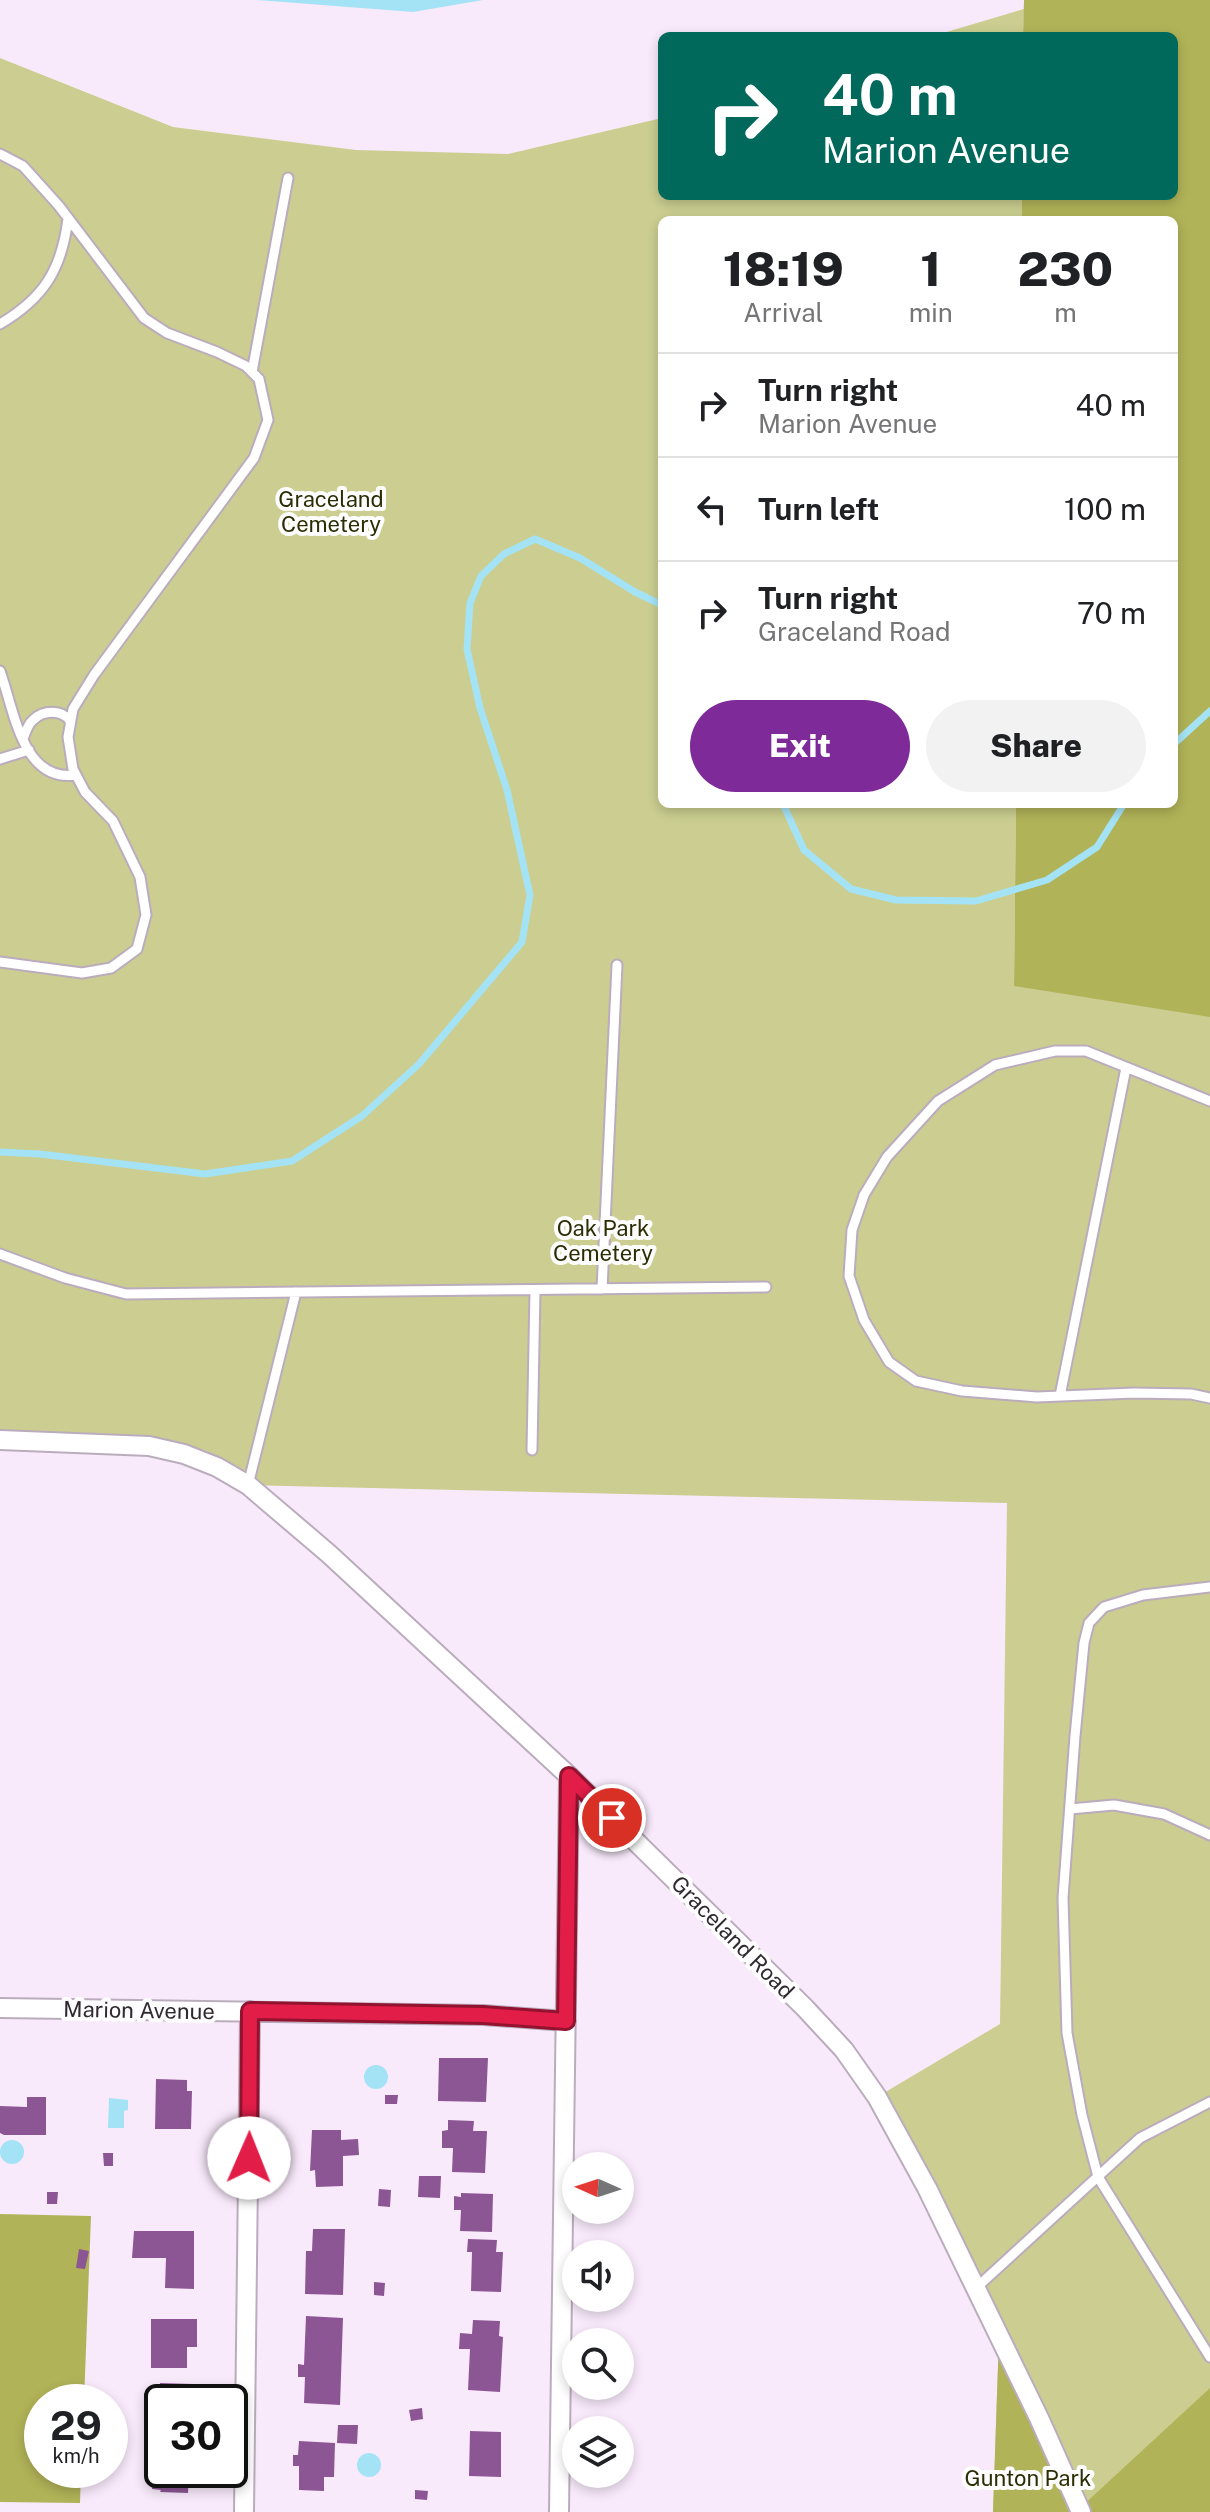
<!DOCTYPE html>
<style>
body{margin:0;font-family:"Public Sans",sans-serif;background:#f2f2f2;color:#202124;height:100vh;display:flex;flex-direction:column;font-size:30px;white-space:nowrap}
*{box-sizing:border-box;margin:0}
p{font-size:26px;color:#757577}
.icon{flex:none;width:44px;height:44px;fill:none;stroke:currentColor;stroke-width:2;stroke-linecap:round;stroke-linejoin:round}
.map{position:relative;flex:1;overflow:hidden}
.sheet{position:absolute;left:658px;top:216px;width:520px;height:592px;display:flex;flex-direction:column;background:#fff;border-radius:12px;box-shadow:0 4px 12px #0003}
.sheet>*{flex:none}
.guide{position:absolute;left:658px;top:32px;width:520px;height:168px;border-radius:12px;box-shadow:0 4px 12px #0003;background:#00695c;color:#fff;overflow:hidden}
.needle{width:52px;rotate:273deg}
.controls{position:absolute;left:562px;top:2152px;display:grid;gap:16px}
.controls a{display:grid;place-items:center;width:72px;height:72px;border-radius:50%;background:#fff;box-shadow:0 4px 12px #0003;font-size:40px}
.speed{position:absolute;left:24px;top:2384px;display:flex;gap:16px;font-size:40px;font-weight:700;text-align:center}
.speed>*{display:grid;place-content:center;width:104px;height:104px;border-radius:50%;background:#fff;box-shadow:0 4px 12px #0003;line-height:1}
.speed small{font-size:20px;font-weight:400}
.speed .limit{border:4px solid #111;border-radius:12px;background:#fff;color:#111}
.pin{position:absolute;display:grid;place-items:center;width:68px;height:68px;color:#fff;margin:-34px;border:4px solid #fff;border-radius:50%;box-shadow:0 2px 8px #0007}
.me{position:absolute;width:88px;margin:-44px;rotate:1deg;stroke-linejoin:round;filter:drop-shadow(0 0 6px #0008)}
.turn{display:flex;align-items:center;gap:28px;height:168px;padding:0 32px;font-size:36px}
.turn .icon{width:104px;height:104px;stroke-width:2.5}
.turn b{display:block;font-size:56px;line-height:68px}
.eta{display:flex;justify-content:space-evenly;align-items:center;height:136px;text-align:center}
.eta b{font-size:48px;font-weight:800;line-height:56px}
.cta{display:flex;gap:16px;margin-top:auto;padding:16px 32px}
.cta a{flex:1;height:92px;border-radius:48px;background:#7e2a99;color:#fff;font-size:32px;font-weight:800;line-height:92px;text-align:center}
.cta a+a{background:#f2f2f2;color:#202124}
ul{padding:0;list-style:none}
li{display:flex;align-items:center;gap:24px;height:104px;padding:0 32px;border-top:2px solid #e0e0e0}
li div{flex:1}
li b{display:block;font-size:30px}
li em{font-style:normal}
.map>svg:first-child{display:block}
.green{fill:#cbce90}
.forest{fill:#b1b358}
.water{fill:#a4e3f6}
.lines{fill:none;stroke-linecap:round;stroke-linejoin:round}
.stream{stroke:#a4e3f6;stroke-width:7}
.building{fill:#8c5594}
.service-casing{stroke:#bbacbd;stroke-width:13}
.minor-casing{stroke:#bbacbd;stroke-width:22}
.service{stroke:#fff;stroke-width:9}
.minor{stroke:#fff;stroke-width:18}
.route-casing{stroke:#92132f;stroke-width:20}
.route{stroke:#e11d48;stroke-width:14}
.labels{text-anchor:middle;stroke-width:8;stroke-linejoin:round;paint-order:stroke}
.park-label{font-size:22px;fill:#2c2d04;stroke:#fdfdfd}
.street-label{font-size:22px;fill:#302a30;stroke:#fdfdfd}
</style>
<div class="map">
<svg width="1210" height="2512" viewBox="0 0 1210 2512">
<rect width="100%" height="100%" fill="#f9eafb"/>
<!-- green -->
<path class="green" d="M1024 9 1023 36H933Z
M0 58 173 127 356 150 508 154 662 118V196H1022V220H662V804H1016L1014 985 1210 1003V2512H993L999 2337 877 2097 1000 2024 1007 1503 248 1485 184 1454 0 1440Z"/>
<!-- forest -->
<path class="forest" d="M1024 0H1210V1017L1014 986 1016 804H1174V220H1022V196H1174V36H1023Z
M0 2214 91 2216 84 2402H42V2470H81L80 2503 0 2502Z
M999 2337 1080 2508 1210 2388V2512H993Z"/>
<!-- water -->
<path class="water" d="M257 0H483L413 12Z
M364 2077a12 12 0 1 1 24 0a12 12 0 1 1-24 0Z
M109 2098 128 2100V2110L124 2111V2128H108Z
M0 2152a12 12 0 1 1 24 0a12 12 0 1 1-24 0Z
M357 2465a12 12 0 1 1 24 0a12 12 0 1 1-24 0Z"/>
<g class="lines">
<!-- stream -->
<path class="stream" d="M1174 744 1210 711
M783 804 804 850 851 889 896 900 976 901 1047 880 1097 847 1124 804
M0 1152 40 1154 205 1174 292 1161 362 1116 419 1064 522 942 530 895 507 790 480 708 467 649 470 603 481 576 504 554 535 539 580 558 635 592 662 605"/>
</g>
<!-- building -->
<path class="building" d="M439 2058H488L486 2102 438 2101Z
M156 2079 187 2080V2091H192L191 2129H155Z
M385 2095H398L397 2104H385Z
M27 2097H46V2135H4L0 2133V2106L27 2107Z
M448 2120 474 2121 473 2131H487L485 2173 452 2172 453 2148H442V2131L448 2130Z
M312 2130H341V2140L358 2139 359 2155 343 2156V2186L316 2187 315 2170 310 2171Z
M103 2153H113V2166H104Z
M419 2176H441L440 2198 418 2197Z
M379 2189 391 2190 390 2207 378 2206Z
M47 2192H58L57 2204H47Z
M461 2193 493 2194 492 2232 460 2231 461 2210H454V2196L461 2197Z
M313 2229H345L343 2295 305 2294 306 2251H312Z
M134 2231H194V2289L165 2288 166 2258H132Z
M468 2239 497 2240 496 2252H503L501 2292 471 2291 472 2252H467Z
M79 2249 89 2251 85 2269 76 2268Z
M374 2282 385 2283 384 2296 374 2295Z
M306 2316 343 2318 340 2405 304 2403 305 2377H298V2364L304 2365Z
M151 2319H197V2347H187V2368H151Z
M473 2320 500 2321 499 2336 503 2337 500 2392 468 2390 470 2349H459L460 2333 472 2334Z
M160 2383 192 2384V2402H162V2427H150L151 2408H159Z
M422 2408 423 2419 411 2421 409 2410Z
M338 2425H358L357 2444 337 2443Z
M470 2431 501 2432V2477L469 2476Z
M299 2441 335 2443 334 2477H324V2491L299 2490V2466H293V2455H298Z
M160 2470H189L188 2493 160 2492 161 2490 152 2489 153 2472 160 2473Z
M415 2490 428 2491 427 2500 415 2499Z"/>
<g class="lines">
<defs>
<path id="service" d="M0 154 23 166 59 206 144 318 167 333 217 352 246 366 259 379 268 420 254 458 94 675 73 709 68 737 73 769 85 792 113 821 140 877 146 915 137 949 111 968 82 973 0 962
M0 324C44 298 62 269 68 218
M252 372 288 178
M0 671C14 709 22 783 76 775
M23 739C25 733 28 724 33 720 43 710 62 709 70 721
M0 759 29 750
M1210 1101 1086 1051H1055L995 1065 938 1101 887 1157 864 1195 852 1230 849 1276 864 1320 889 1362 916 1381 962 1391 1037 1397 1134 1393 1191 1394 1210 1398
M0 1254 65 1278 126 1294 766 1287
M602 1289 617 965
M1060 1396 1126 1068
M532 1450 535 1290
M248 1485 296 1292
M1210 1587 1143 1595 1104 1607 1089 1623 1084 1643 1075 1736 1063 1898 1067 2033 1082 2115 1098 2177 1210 2357
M1070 1809 1114 1805 1164 1814 1210 1835
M976 2288 1140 2138 1210 2102"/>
<path id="minor" d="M0 1440 149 1446 184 1454 217 1467 248 1485 329 1554 569 1776 805 2008 844 2050 877 2097 927 2188 1039 2418 1081 2512
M0 2008 483 2015 566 2021
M244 2512 250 2011
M559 2512 569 1776"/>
</defs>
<!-- service casing -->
<use href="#service" class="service-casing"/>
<!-- minor casing -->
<use href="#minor" class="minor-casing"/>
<!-- service -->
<use href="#service" class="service"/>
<!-- minor -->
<use href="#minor" class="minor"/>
</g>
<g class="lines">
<defs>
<path id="route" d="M249 2158 250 2011 483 2015 566 2021 569 1776 612 1818"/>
</defs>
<!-- route casing -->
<use href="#route" class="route-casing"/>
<!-- route -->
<use href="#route" class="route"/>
</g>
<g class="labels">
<!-- park labels -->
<g class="park-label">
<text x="331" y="507">Graceland<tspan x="331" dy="25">Cemetery</tspan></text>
<text x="603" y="1236">Oak Park<tspan x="603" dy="25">Cemetery</tspan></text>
<text x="1028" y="2486">Gunton Park</text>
</g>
<!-- street labels -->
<g class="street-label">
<text transform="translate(733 1937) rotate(45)" y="8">Graceland Road</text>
<text transform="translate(139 2010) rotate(1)" y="8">Marion Avenue</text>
</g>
</g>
</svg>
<div class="controls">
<a><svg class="needle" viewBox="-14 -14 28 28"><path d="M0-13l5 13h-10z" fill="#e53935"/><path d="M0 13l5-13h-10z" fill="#757577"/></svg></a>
<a><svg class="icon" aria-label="sound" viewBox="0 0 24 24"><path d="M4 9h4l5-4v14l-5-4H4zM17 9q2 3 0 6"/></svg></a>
<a><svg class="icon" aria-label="search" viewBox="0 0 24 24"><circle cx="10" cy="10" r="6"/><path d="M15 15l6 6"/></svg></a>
<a><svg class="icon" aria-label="layers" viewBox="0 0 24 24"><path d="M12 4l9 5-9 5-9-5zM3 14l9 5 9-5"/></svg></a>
</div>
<div class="speed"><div>29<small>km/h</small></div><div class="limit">30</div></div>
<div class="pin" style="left:612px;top:1818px;background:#d93025"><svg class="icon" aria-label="arrive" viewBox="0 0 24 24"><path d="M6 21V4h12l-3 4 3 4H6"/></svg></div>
<svg class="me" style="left:249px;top:2158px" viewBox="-20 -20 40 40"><circle r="19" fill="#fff"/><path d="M0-13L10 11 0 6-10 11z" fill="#e11d48"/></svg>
<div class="guide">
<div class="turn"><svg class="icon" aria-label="right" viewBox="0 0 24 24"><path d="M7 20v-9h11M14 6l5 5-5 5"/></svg><div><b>40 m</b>Marion Avenue</div></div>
</div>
<section class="sheet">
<div class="eta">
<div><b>18:19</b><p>Arrival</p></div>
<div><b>1</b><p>min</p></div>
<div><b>230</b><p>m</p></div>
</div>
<ul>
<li><svg class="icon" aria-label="right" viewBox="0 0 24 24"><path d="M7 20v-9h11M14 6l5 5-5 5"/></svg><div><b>Turn right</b><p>Marion Avenue</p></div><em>40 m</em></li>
<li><svg class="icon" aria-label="left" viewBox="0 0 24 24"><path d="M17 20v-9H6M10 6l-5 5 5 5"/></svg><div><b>Turn left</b></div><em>100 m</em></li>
<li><svg class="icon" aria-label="right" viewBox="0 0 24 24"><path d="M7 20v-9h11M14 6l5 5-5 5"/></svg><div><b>Turn right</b><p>Graceland Road</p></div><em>70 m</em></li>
</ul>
<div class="cta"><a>Exit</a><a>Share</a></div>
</section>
</div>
